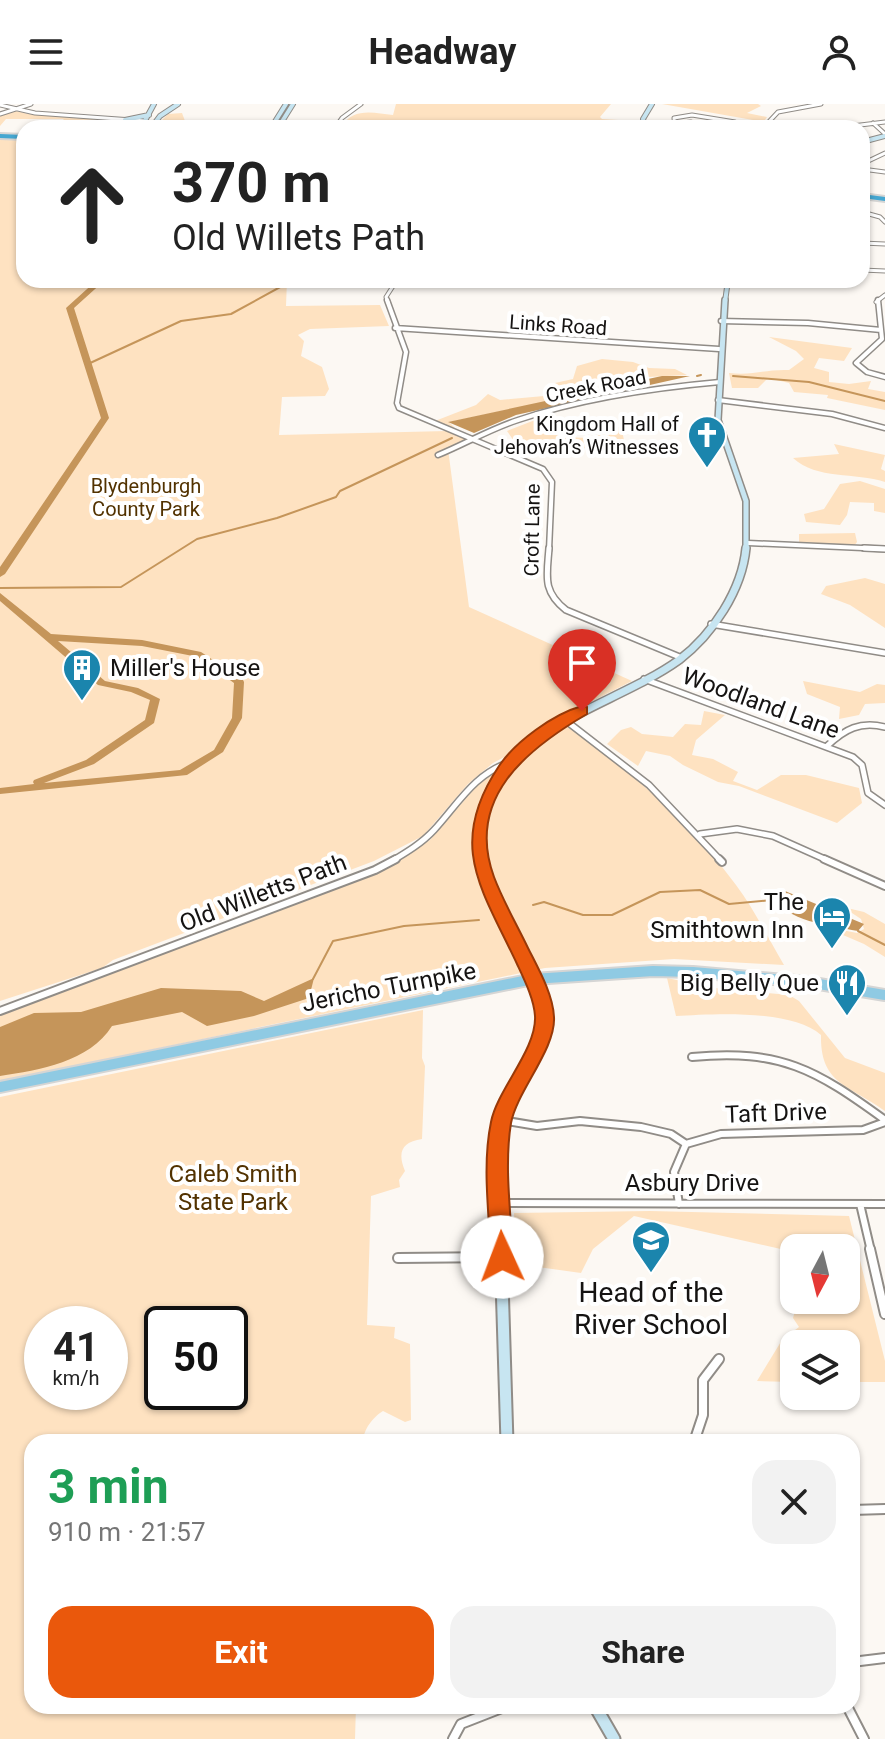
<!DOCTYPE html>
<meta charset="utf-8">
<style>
body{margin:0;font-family:Roboto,sans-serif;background:#f2f2f2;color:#222;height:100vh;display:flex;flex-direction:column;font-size:30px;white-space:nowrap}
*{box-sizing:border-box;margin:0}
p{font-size:26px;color:#767676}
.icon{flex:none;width:44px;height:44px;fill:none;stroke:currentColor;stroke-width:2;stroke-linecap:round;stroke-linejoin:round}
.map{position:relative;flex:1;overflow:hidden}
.drawer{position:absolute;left:24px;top:1330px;width:836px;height:280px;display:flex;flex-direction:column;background:#fff;border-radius:24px;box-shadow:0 2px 6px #0004}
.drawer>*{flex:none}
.banner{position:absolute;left:16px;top:16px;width:854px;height:168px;border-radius:24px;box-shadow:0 2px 6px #0004;background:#fff;color:#222;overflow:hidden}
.needle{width:52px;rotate:187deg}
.buttons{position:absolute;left:780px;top:1130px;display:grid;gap:16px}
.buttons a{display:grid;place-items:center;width:80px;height:80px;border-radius:16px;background:#fff;box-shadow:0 2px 6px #0004;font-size:40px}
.speed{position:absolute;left:24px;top:1202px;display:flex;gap:16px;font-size:40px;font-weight:700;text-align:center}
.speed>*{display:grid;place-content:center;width:104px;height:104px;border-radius:50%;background:#fff;box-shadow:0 2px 6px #0004;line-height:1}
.speed small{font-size:20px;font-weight:400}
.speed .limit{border:4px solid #111;border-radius:12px;background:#fff;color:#111}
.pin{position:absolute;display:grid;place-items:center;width:68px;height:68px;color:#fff;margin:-82px -34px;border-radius:50% 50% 50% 0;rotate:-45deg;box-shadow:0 0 8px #0007}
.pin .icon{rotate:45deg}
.me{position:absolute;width:88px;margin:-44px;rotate:358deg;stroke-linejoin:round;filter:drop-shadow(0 0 6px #0008)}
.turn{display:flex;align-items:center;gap:28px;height:168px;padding:0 24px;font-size:36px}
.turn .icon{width:104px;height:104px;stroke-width:2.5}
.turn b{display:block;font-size:56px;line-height:68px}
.round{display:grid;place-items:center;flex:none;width:84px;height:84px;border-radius:24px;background:#f2f2f2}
.summary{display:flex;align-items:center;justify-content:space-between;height:136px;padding:0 24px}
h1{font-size:48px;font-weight:700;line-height:60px;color:#1e9e55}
.action{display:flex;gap:16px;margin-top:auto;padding:16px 24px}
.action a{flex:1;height:92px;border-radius:24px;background:#ea580c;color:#fff;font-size:32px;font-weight:700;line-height:92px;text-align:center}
.action a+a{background:#f2f2f2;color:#222}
header{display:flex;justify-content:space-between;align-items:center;height:104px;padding:0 24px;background:#fff;font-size:36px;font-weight:700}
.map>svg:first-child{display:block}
.green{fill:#fee2c1;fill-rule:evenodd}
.water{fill:#c5955a}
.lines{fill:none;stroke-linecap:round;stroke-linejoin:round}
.stream{stroke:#c5955a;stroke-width:2}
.river{fill:#c5955a;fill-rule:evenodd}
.street-far4-casing{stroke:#908c87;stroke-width:5}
.street-far3-casing{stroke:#908c87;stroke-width:7}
.street-far2-casing{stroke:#908c87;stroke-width:8}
.street-far1-casing{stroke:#908c87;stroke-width:10}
.street-casing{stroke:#908c87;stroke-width:12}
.secondary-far4-casing{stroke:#908c87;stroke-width:6}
.secondary-far3-casing{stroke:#908c87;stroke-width:8}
.secondary-far2-casing{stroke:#908c87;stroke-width:10}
.secondary-far1-casing{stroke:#908c87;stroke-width:13}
.secondary-casing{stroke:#908c87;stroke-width:15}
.primary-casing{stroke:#d5d5d4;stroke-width:14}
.highway-casing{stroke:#d5d5d4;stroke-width:4}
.street-far4{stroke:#fff;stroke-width:3}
.street-far3{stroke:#fff;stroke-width:4}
.street-far2{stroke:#fff;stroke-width:5}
.street-far1{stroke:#fff;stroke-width:6}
.street{stroke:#fff;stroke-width:8}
.secondary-far4{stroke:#c7e5f1;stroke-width:4}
.secondary-far3{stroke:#c7e5f1;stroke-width:5}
.secondary-far2{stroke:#c7e5f1;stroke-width:7}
.secondary-far1{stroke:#c7e5f1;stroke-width:9}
.secondary{stroke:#c7e5f1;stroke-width:11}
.primary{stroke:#8fcae3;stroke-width:10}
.highway{fill:#45a7d1;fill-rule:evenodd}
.route{fill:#ea580c;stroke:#983908;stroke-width:2}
.labels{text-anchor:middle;stroke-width:8;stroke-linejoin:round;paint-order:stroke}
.far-street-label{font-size:20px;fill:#151312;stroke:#fff}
.far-poi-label{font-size:20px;fill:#151312;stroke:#fff;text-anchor:end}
.far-park-label{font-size:20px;fill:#523200;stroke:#fff}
.poi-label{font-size:24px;fill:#151312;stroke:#fff;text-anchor:end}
.street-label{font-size:24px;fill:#151312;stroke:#fff}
.park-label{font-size:24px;fill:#523200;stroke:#fff}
.near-poi-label{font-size:28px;fill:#151312;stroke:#fff}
</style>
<header><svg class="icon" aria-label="menu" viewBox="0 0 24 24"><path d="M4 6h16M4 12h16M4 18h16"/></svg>Headway<svg class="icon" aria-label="person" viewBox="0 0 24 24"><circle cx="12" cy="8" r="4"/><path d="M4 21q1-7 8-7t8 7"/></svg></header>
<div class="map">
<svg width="885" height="1635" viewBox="0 0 885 1635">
<rect width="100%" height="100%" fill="#fcf8f3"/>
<!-- green -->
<path class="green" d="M396 0H611L600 13 602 15 634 17 639 24 342 23C352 3 374 9 393 11Z
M662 0H758L761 2 747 9 767 13 760 24H755L753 16Z
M16 7 29 10 140 19 136 24H54L64 15H6L0 22V11Z
M182 9 185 17 241 23 270 21 268 24H154L168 10Z
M0 34H24V176H287L286 202 380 201 389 222 310 225 298 231 304 237 301 252 322 263 329 285 325 292 282 293 279 331 447 327 468 336 448 345 469 503 632 577 561 613 512 649 493 659 468 680 423 732 374 757 113 856 102 864 0 897Z
M769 233 852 244 844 257 819 254 814 264 829 268V278L849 280 871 277 868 285 885 288V306L827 294 828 291 794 288 789 279 768 274 758 284H732L729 269C753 272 765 265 789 266L804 255 796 247Z
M602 255 633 258 649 264 675 265 687 271 648 273 634 269 610 279 566 282 562 288 568 293 449 318 456 325 435 317 476 301 488 290 500 296 544 292 555 279 573 275 577 262Z
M548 311 556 313 543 326 549 331 576 320 557 328 559 333 591 334 621 322 625 341 519 349 499 342 514 337 507 327Z
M834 340 885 351 881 365 885 367V378C855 368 817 376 793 354L839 350Z
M860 377 885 385V409L874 407V399L850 398 847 411 840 421 806 418 804 410 824 405 840 380Z
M855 429 857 438 854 442 799 438V430Z
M865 474 885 480V524L850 501 821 490 826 482Z
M803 577 860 588 877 580 885 581V599L865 600 859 611 839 615 840 603 807 590Z
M704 607 725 611 696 636 692 651 713 655 738 668 733 677 757 686 781 671H806L859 684 862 699 837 719 739 682 718 678 683 661 670 652 646 647 638 662 607 640 621 626 631 623 642 630 673 633 685 620 701 621Z
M565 621C629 665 690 718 736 781 754 805 768 834 784 861L674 855 545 864 0 977V908L382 765 430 736 481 677 507 654Z
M843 803 864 808 885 820V853L864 840 822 822 857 829 864 825 861 815Z
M667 874 721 885 789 891 799 897 845 954 885 969V1007C850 981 820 981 821 931 792 905 714 910 676 912Z
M423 906 422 954 425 962 422 1035C402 1038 397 1048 405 1067L399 1076 400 1083 371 1092 367 1221 395 1223 394 1234 410 1240 411 1316 405 1318 383 1307C373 1313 363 1326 363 1338H32V1602H356L355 1635H0V993ZM42 1220H110V1288H42ZM162 1220H230V1288H162Z
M650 1107 849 1112 885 1257V1278H846V1240H794V1278L757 1277 782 1236 799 1223 793 1214 795 1207 816 1196H846V1144H794V1148L634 1112 593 1145 581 1169 538 1163 517 1185 514 1109Z"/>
<!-- water -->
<path class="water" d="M662 272H690L516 311 474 329 448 318Z
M785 787 864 820 858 827C826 821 790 818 768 791Z
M314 874 309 894 254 912 207 922 182 908 112 922C89 958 40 966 0 972V923L34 909 81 908 161 884 241 887 264 897Z"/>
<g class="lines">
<!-- stream -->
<path class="stream" d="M88 260 181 217 231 210 293 176
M697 272 701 271
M733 272 809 278 885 297
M0 484 121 483 197 435 277 414 336 393 340 387 452 334
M533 801 544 798 583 811H612L660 788 700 786 729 800 773 796
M858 827 885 841
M313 875 333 837 404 822 479 816"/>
<!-- river -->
<path class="river" d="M97 176H105L74 204 109 314 5 470 0 473V463L101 314 66 204Z
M0 489 51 530 142 536 201 548 243 576 244 578 242 614 223 648 187 671 0 690V684L34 680 33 678 34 676 86 656 145 616 150 596 131 588 98 581 0 497ZM58 537 142 542 198 553 234 579 232 614 214 646 180 666 44 679 94 660 154 619 160 595 138 584 105 577Z"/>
<defs>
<path id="street-far4" d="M0 1 35 9 146 17
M0 10 31 0
M873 19 885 30
M673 20 691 18
M644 22H674
M758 22 773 24
M764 23 778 8 821 0
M335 24 342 14 361 0
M675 24 674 14 692 11 735 18 738 24
M836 24 885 18
M862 60 885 49
M862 65 885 68
M862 108 880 113 885 118
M862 139 885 140
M862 166 885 167
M642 176 727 181
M388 198 386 193 397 176
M876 198 885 191"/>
<path id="street-far3" d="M387 196 406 248 397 299 399 304 543 365 552 378 549 446
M878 196 882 235 856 259 867 268 885 273
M721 217 808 219 881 226
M395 224 719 245
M718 296 832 310 885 324
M438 351C465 340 490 325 518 316 583 294 652 284 720 278
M748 439 885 445"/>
<path id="street-far2" d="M549 444C547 472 542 487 566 506L682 554
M864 444 885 445
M711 520 885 549
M644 575 853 653 862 661 868 689 885 701
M565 616 649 681 721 757
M827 642C845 625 860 617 885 623
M700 730 737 725 773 732 829 757
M392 757C407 748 422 739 434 726 458 700 474 670 510 658"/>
<path id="street-far1" d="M719 755 722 758
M824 755 885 782
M0 907 375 766 396 755
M692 953C781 945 815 965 885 1016
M501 1016 537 1022 580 1017 641 1023 671 1030 686 1040
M686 1040 721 1030 863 1026 885 1018
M500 1099 885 1100
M679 1100 674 1068 686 1040
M860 1100 871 1147"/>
<path id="street" d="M870 1145 885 1210
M398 1154 502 1153
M694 1338 703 1311V1276L719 1255
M852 1406 885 1405
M852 1558 885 1554
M847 1602 864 1635
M453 1635 461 1620 507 1602"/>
<path id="secondary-far4" d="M125 16 149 11
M141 24 154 0
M151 24 160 12 178 0
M271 24 286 0
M278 24 293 0
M645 24 643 15 652 0
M862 38 885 32
M725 198 728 176"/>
<path id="secondary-far3" d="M725 196 718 316 746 397V446"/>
<path id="secondary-far2" d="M483 757C459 632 604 610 679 556 713 530 742 486 746 444"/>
<path id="secondary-far1" d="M482 755C492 806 543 867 544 913 544 950 514 974 504 1007 491 1050 499 1103 501 1147"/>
<path id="secondary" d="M501 1145 507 1338
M595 1602 614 1635"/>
<path id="primary" d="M0 983 533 875 653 867 693 868 807 878 885 891"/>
<path id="highway" d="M0 30 24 31V35L0 34Z
M862 90 885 93V97L862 94Z"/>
</defs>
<!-- street-far4 casing -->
<use href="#street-far4" class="street-far4-casing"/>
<!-- street-far3 casing -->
<use href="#street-far3" class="street-far3-casing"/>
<!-- street-far2 casing -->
<use href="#street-far2" class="street-far2-casing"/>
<!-- street-far1 casing -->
<use href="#street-far1" class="street-far1-casing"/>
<!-- street casing -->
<use href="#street" class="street-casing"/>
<!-- secondary-far4 casing -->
<use href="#secondary-far4" class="secondary-far4-casing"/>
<!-- secondary-far3 casing -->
<use href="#secondary-far3" class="secondary-far3-casing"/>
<!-- secondary-far2 casing -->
<use href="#secondary-far2" class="secondary-far2-casing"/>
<!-- secondary-far1 casing -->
<use href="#secondary-far1" class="secondary-far1-casing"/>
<!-- secondary casing -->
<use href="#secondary" class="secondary-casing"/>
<!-- primary casing -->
<use href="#primary" class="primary-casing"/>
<!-- highway casing -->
<use href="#highway" class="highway-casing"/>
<!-- street-far4 -->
<use href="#street-far4" class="street-far4"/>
<!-- street-far3 -->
<use href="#street-far3" class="street-far3"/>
<!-- street-far2 -->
<use href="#street-far2" class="street-far2"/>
<!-- street-far1 -->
<use href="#street-far1" class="street-far1"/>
<!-- street -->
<use href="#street" class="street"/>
<!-- secondary-far4 -->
<use href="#secondary-far4" class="secondary-far4"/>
<!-- secondary-far3 -->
<use href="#secondary-far3" class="secondary-far3"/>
<!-- secondary-far2 -->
<use href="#secondary-far2" class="secondary-far2"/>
<!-- secondary-far1 -->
<use href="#secondary-far1" class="secondary-far1"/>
<!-- secondary -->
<use href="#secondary" class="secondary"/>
<!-- primary -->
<use href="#primary" class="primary"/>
<!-- highway -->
<use href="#highway" class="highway"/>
</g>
<!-- route -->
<path class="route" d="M582 602 587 603V610C527 645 465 694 494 773 503 797 517 821 528 844 538 864 553 890 554 913 556 945 517 987 511 1019 504 1062 511 1109 513 1153L509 1158 502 1161 494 1158 491 1153C489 1109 482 1061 491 1018 497 986 537 945 535 912 534 895 524 875 517 860 482 785 446 741 499 662 515 638 553 610 582 602Z"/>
<!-- icons -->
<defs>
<symbol id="church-pin" viewBox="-11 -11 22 30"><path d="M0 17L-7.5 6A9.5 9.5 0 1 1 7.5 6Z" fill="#1b85ad" stroke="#fff"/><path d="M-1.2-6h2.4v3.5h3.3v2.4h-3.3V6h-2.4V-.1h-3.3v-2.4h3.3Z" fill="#fff"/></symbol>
<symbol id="building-pin" viewBox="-11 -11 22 30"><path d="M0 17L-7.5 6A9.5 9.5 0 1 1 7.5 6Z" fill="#1b85ad" stroke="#fff"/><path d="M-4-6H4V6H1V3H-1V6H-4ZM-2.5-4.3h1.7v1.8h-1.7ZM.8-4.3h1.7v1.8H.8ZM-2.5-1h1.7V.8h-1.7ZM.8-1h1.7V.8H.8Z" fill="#fff"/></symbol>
<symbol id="hotel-pin" viewBox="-11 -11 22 30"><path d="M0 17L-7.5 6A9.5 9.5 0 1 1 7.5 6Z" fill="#1b85ad" stroke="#fff"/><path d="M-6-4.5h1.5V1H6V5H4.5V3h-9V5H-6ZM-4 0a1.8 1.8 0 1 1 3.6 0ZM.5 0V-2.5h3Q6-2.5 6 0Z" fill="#fff"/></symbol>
<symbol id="restaurant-pin" viewBox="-11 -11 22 30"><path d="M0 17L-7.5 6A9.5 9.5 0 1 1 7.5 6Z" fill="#1b85ad" stroke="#fff"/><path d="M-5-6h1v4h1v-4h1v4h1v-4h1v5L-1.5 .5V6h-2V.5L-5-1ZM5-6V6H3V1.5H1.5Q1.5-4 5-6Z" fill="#fff"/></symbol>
<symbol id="school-pin" viewBox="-11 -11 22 30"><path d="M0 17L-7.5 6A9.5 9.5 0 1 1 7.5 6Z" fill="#1b85ad" stroke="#fff"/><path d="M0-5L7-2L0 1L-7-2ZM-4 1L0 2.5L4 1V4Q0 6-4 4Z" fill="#fff"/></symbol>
</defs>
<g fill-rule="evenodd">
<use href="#church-pin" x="685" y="309" width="44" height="60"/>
<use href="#building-pin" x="60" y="542" width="44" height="60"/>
<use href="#hotel-pin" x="810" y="790" width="44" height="60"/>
<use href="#restaurant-pin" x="825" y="857" width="44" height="60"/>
<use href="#school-pin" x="629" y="1114" width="44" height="60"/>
</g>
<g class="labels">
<!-- far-street labels -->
<g class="far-street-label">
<text transform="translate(558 221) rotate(4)" y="7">Links Road</text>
<text transform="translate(596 282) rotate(-11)" y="7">Creek Road</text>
<text transform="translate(532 426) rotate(-89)" y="7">Croft Lane</text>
</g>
<!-- far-poi labels -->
<g class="far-poi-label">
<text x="679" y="327">Kingdom Hall of<tspan x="679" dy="23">Jehovah’s Witnesses</tspan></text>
</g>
<!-- far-park labels -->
<g class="far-park-label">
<text x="146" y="389">Blydenburgh<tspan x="146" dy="23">County Park</tspan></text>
</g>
<!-- poi labels -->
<g class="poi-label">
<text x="110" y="572" text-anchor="start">Miller's House</text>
<text x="804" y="806">The<tspan x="804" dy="28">Smithtown Inn</tspan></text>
<text x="819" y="887">Big Belly Que</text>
</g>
<!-- street labels -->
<g class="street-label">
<text transform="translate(761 599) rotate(20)" y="8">Woodland Lane</text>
<text transform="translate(263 789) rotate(-21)" y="8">Old Willetts Path</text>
<text transform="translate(389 883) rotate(-11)" y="8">Jericho Turnpike</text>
<text transform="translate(776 1009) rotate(-2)" y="8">Taft Drive</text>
<text x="692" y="1087">Asbury Drive</text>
</g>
<!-- park labels -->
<g class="park-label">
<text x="233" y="1078">Caleb Smith<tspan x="233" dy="28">State Park</tspan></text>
</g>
<!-- near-poi labels -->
<g class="near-poi-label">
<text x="651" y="1198">Head of the<tspan x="651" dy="32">River School</tspan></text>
</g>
</g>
</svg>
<div class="buttons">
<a><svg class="needle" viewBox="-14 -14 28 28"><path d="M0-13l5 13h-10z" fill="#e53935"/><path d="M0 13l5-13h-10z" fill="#767676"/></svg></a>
<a><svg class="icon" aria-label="layers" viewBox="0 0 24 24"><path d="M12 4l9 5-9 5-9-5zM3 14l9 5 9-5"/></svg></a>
</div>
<div class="speed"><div>41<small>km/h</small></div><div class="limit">50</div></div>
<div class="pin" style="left:582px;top:607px;background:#d93025"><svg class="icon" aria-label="arrive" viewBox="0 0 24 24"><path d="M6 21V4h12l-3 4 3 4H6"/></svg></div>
<svg class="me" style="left:502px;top:1153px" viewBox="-20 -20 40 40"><circle r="19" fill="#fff"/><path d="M0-13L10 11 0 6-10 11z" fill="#ea580c"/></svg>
<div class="banner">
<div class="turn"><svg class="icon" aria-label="ahead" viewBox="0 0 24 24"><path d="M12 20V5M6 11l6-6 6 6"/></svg><div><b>370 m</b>Old Willets Path</div></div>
</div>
<section class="drawer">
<div class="summary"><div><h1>3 min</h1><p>910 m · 21:57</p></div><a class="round"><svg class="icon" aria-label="close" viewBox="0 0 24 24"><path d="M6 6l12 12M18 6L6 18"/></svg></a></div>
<div class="action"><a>Exit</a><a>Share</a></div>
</section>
</div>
